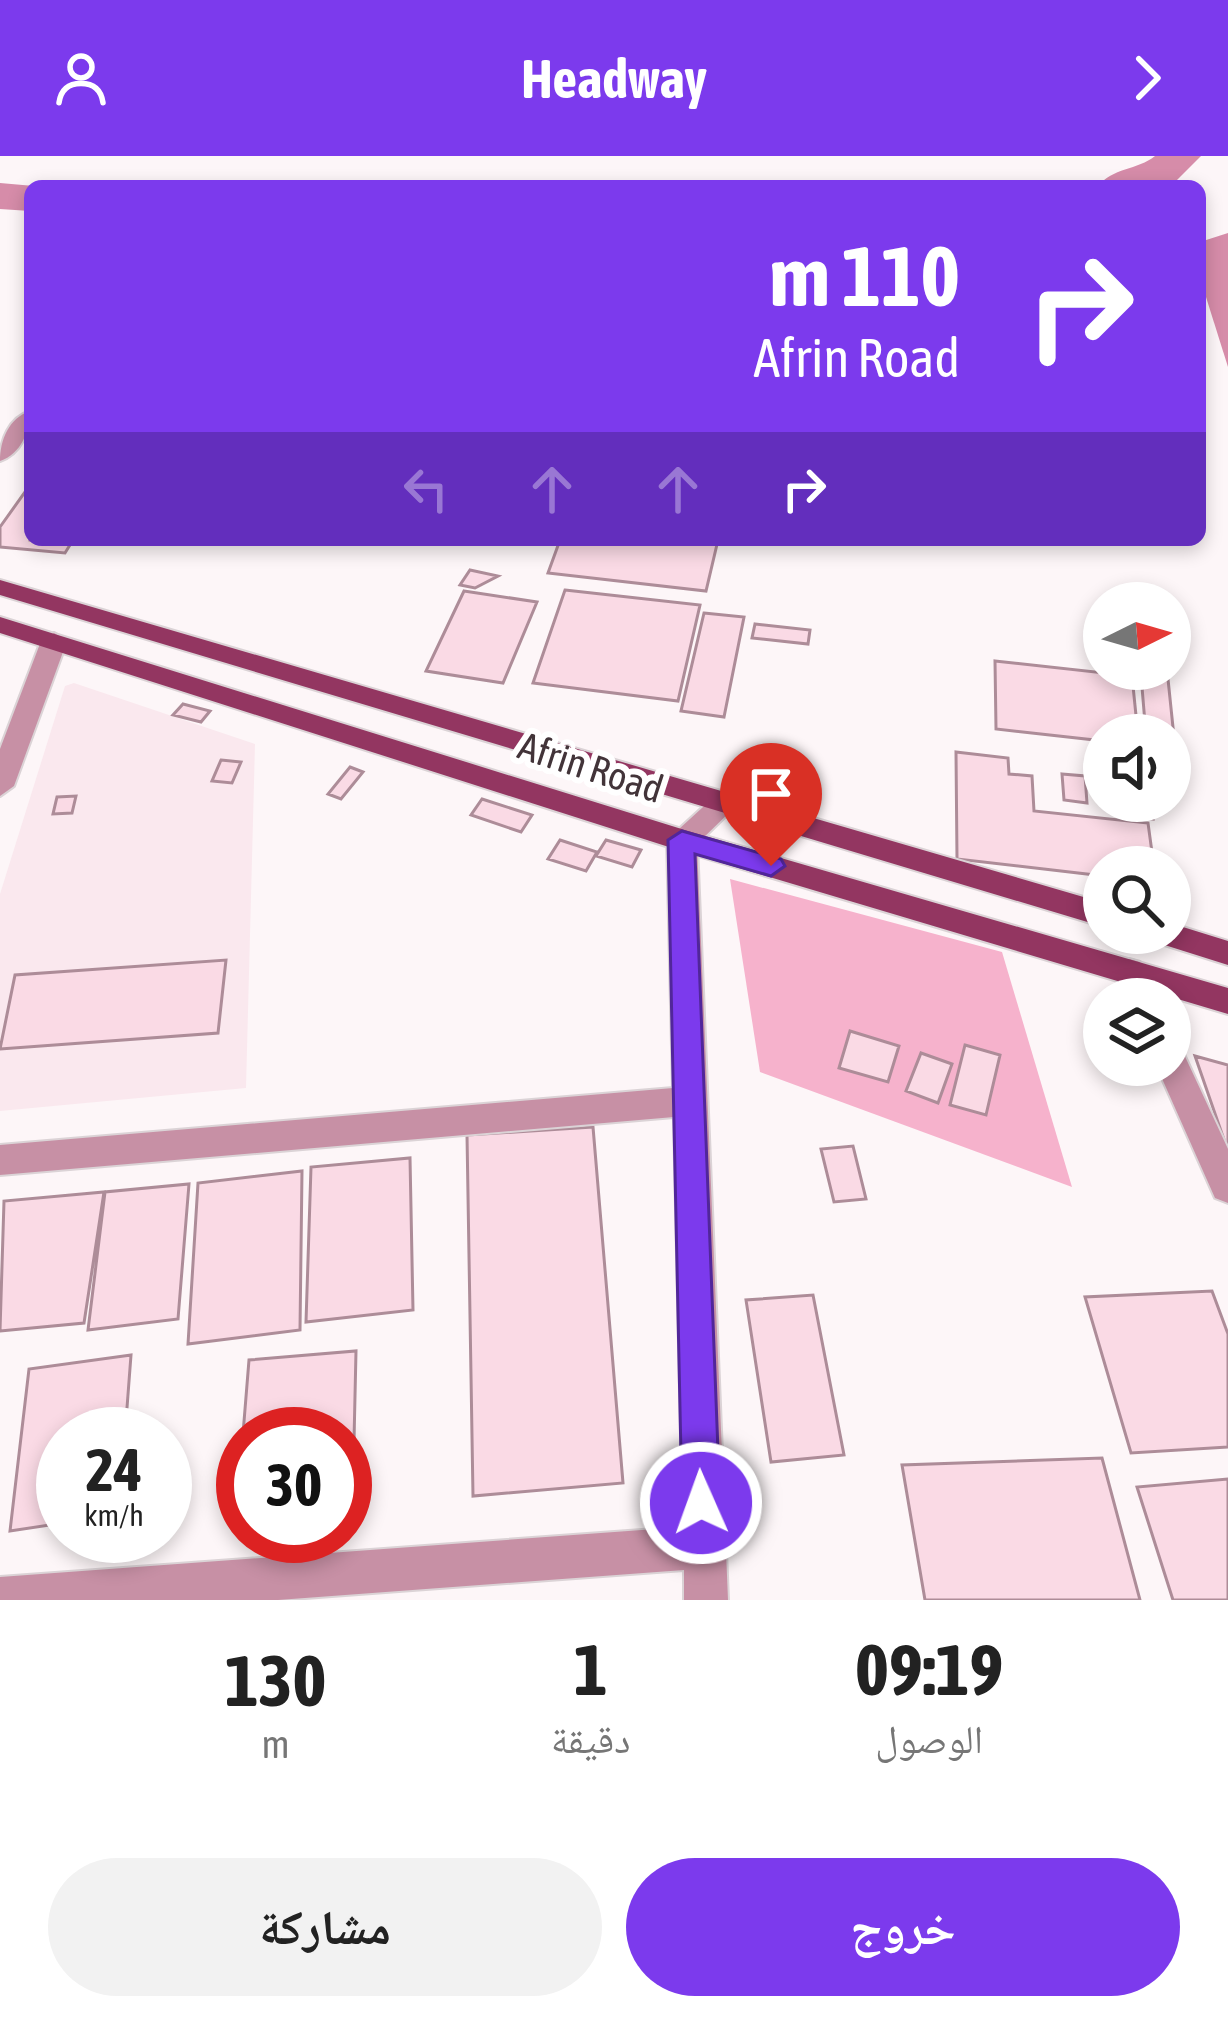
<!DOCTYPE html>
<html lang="ar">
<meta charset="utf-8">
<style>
body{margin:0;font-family:"Asap Condensed","Noto Naskh Arabic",sans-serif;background:#f2f2f2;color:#222;direction:rtl;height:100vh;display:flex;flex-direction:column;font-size:45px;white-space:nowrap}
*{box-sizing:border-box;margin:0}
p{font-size:39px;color:#767676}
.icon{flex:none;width:66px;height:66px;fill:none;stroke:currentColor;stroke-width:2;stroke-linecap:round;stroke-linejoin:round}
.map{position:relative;height:1444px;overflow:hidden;direction:ltr}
.panel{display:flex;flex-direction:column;background:#fff;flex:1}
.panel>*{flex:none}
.banner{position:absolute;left:24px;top:24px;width:1182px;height:366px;border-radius:18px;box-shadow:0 6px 18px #0003;direction:rtl;background:#7c3aed;color:#fff;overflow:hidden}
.needle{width:78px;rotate:85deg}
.tools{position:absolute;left:1083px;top:426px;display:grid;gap:24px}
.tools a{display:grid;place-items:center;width:108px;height:108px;border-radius:50%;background:#fff;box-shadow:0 6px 18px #0003;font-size:60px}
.speed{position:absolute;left:36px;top:1251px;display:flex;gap:24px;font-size:60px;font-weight:700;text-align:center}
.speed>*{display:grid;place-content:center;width:156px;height:156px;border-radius:50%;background:#fff;box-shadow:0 6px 18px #0003;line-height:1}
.speed small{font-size:30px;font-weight:400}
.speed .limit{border:18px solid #d22;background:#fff;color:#111}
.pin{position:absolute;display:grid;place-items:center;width:102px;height:102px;color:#fff;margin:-123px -51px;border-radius:50% 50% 50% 0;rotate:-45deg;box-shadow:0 0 12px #0007}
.pin .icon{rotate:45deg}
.me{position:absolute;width:132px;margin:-66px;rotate:358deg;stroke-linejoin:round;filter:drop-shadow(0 0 9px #0008)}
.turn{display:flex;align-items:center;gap:42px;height:252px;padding:0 48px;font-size:54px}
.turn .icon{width:156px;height:156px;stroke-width:2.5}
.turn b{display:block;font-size:84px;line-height:102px}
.lanes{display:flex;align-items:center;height:114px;padding:0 48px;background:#0003;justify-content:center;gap:60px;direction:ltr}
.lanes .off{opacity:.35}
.eta{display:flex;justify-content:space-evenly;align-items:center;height:204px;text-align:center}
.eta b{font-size:72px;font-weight:700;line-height:84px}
.button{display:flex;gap:24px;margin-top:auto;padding:24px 48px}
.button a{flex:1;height:138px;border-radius:72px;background:#7c3aed;color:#fff;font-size:48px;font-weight:700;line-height:138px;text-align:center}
.button a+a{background:#f2f2f2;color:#222}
header{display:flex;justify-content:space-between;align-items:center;height:156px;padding:0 48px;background:#7c3aed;color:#fff;font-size:54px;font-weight:700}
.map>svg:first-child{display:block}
.built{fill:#fae8ee}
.green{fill:#f6b2cc}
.water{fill:#d68ca9}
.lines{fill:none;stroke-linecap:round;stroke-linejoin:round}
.river{fill:#d68ca9;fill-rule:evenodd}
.building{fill:#fadae5;stroke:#ad8c98;stroke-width:3}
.minor-casing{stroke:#dbd3d6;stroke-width:4}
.major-casing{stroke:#dbd3d6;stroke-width:4}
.minor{fill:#c790a5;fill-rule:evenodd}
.major{fill:#933661;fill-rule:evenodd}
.route{fill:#7c3aed;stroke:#51269a;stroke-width:3}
.labels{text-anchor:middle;stroke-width:12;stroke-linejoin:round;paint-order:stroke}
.street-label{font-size:39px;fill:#423439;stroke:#fff}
</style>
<header><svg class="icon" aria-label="forward" viewBox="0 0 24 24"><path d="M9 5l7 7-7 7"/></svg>Headway<svg class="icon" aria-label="person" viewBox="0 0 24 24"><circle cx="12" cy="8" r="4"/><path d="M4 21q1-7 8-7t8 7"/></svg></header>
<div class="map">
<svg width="1228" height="1444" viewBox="0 0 1228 1444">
<rect width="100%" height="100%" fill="#fdf6f8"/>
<!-- built -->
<path class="built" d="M74 527 255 588 246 932 0 955V738L65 530Z"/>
<!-- green -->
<path class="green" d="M730 723 1002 796 1072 1031 760 916Z"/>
<!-- water -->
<path class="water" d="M1228 77V211L1200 122V86Z"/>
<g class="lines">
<!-- river -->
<path class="river" d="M1155 0H1201L1173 28 1099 30C1111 12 1138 14 1155 0Z
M0 27 34 30H30V55L0 53Z"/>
</g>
<!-- building -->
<path class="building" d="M30 329V384H73L65 397 0 391V371Z
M560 384H718L706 435 548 417Z
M470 414 498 420 475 432 460 429Z
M565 434 700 449 678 545 533 527Z
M464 435 537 446 503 527 426 515Z
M704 457 744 461 724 561 681 555Z
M755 468 810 474 808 488 752 482Z
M995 505 1132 520 1138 579H1104V585L996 573Z
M1141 519 1168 523 1177 610 1170 609V579H1146Z
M183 548 210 555 201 566 173 559Z
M956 596 1008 602 1009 618 1032 620 1034 655 1148 667 1154 711H1104V720L957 703Z
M221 604 241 606 232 627 212 625Z
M350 611 363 616 341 643 328 638Z
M1062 618 1085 620 1087 647 1064 644Z
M76 640 72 657 53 658 57 641Z
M482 643 532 659 521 676 471 659Z
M1127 645H1151L1153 663 1129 660Z
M560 684 597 696 586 715 548 703Z
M606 684 641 694 632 711 596 700Z
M226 804 218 877 0 893 15 819Z
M850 875 899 890 888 926 839 912Z
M965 889 1000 899 986 959 950 949Z
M921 897 952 908 938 947 906 935Z
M1195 900 1228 909V995Z
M593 971 623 1327 473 1340 467 979Z
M853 990 866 1043 834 1046 821 993Z
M410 1002 413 1154 306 1166 311 1011Z
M302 1015 300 1174 188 1188 198 1027Z
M189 1028 178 1163 88 1174 105 1036Z
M104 1036 84 1167 0 1175 4 1045Z
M1212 1135 1228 1178V1291L1131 1297 1085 1141Z
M813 1139 844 1299 771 1306 746 1144Z
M356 1195 353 1330 345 1331V1278H243L249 1204Z
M131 1199 125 1278H63V1367L10 1375 29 1213Z
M1102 1302 1140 1444H925L902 1309Z
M1228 1323V1444H1173L1137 1331Z"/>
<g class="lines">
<defs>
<path id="minor" d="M30 255C30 275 21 298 0 305 0 284 9 262 30 255Z
M54 477 67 485 14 630 0 640V593L41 485Z
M724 638 738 648 697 688 728 1444H684V1414L278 1444H0V1421L683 1371 674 961 0 1019V989L673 932 667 684 714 641Z
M1129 803 1140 806 1158 843H1126L1113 815 1118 806Z
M1170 890 1182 894 1228 993V1047L1215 1042 1156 909H1170Z"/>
<path id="major" d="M0 424 1104 747V771L0 439Z
M0 461 688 675 1228 832V858L672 692 0 477Z
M1170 767 1228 785V809L1152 785 1147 777H1170Z"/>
</defs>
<!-- minor casing -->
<use href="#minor" class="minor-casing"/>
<!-- major casing -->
<use href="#major" class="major-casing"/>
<!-- minor -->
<use href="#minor" class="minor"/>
<!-- major -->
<use href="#major" class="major"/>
</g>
<!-- route -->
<path class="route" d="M682 675 781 703 785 710 771 720 695 698 720 1347 715 1360 701 1366 688 1360 682 1347 668 684Z"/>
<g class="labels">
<!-- street labels -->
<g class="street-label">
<text transform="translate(591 611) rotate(18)" y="14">Afrin Road</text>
</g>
</g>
</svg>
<div class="tools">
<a><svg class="needle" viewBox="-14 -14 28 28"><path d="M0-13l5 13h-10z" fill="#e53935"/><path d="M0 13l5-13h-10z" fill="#767676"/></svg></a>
<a><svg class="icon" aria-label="sound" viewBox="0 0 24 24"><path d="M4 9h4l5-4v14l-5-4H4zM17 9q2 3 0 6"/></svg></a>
<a><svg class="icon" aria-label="search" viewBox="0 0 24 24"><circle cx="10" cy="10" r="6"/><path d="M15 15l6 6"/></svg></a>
<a><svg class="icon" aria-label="layers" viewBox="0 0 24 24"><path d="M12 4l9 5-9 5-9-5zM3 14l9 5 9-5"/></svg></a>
</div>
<div class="speed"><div>24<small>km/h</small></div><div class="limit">30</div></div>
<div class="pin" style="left:771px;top:710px;background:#d93025"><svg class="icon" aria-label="arrive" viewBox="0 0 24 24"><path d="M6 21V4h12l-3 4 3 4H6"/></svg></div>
<svg class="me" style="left:701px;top:1347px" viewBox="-20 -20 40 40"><circle r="17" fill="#7c3aed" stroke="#fff" stroke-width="3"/><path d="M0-11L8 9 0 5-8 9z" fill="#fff"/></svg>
<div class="banner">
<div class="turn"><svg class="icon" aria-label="right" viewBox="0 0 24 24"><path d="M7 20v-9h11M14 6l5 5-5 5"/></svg><div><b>110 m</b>Afrin Road</div></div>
<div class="lanes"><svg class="icon off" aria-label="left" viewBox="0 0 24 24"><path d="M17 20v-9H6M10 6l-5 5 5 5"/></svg><svg class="icon off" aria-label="ahead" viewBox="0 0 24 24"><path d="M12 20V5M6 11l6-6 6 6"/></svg><svg class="icon off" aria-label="ahead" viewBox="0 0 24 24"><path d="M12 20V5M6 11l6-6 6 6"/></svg><svg class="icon" aria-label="right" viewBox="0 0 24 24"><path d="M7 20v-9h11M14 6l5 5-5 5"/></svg></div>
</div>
</div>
<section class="panel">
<div class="eta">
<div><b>09:19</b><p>الوصول</p></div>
<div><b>1</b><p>دقيقة</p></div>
<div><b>130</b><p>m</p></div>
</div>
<div class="button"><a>خروج</a><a>مشاركة</a></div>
</section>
